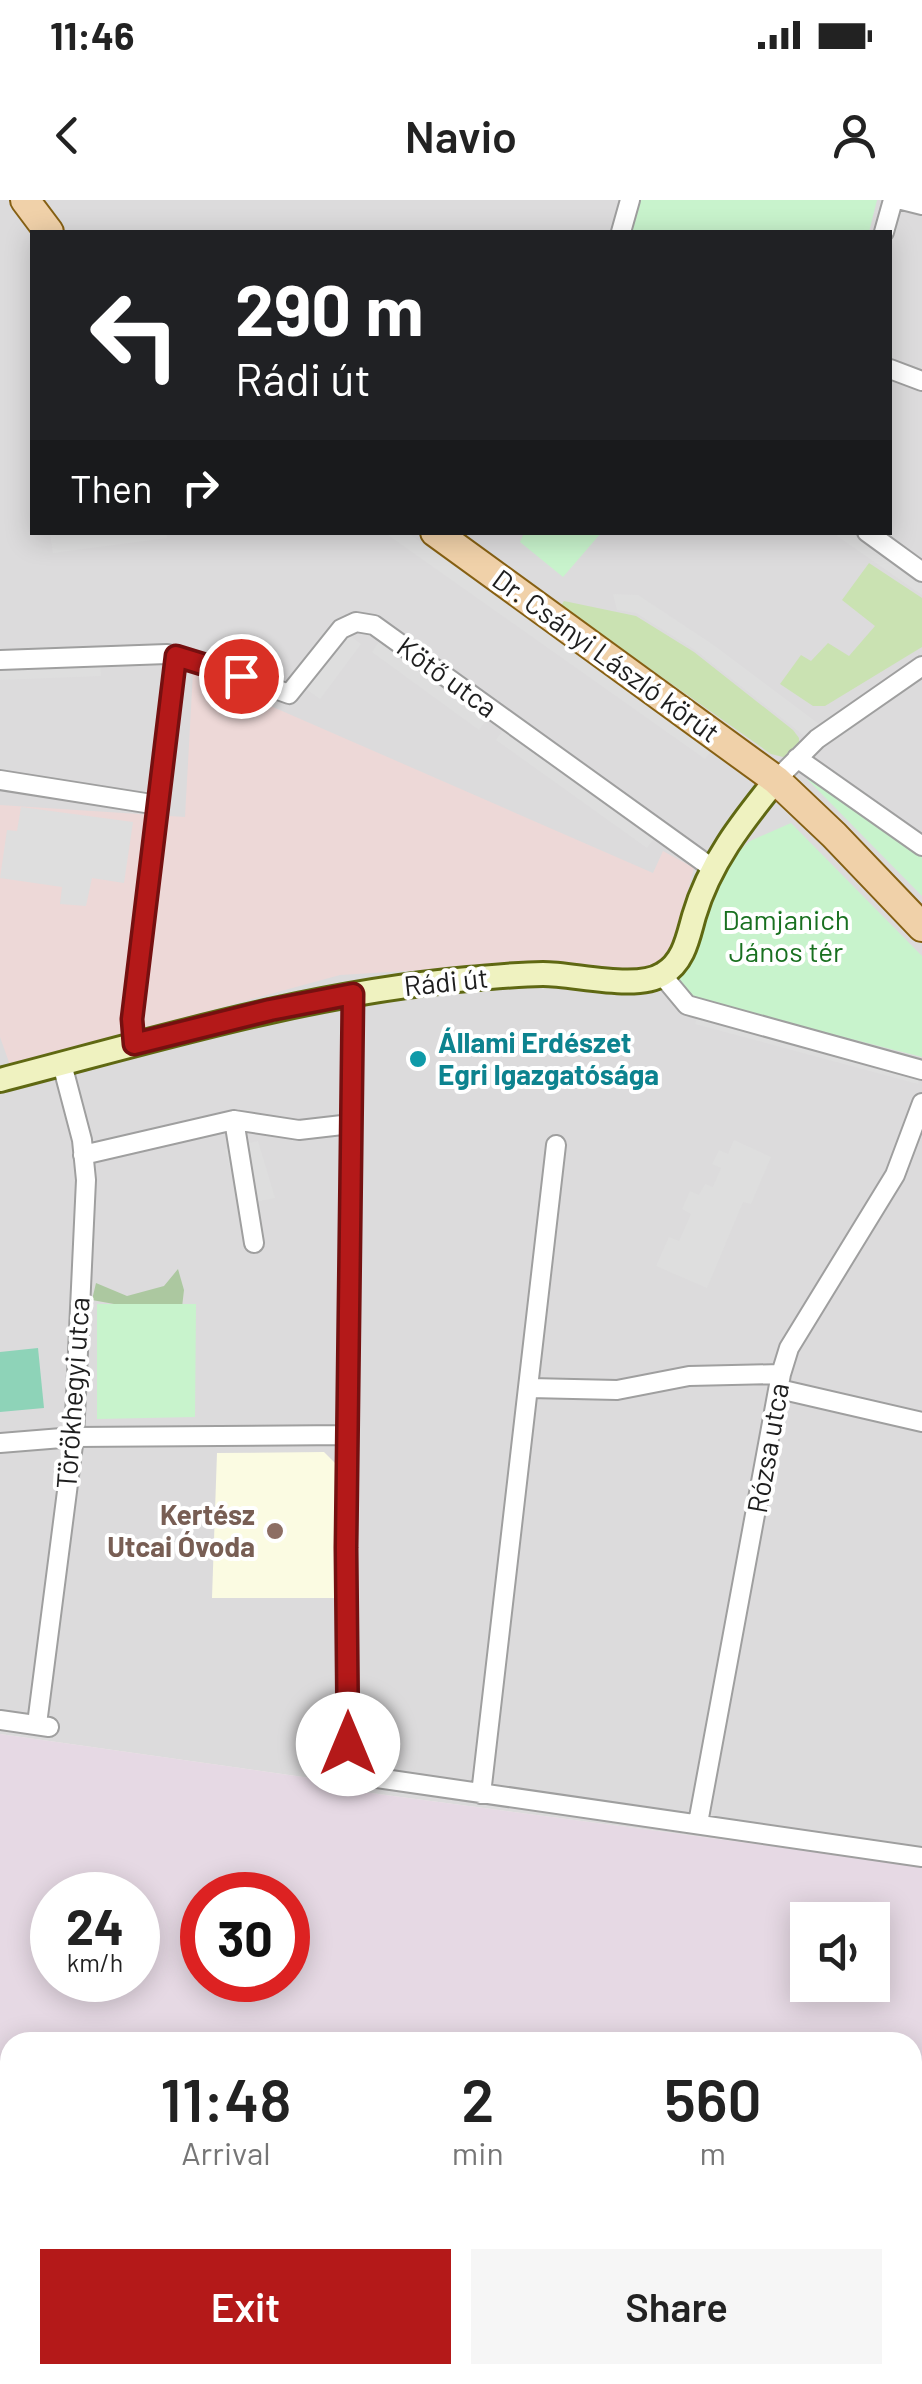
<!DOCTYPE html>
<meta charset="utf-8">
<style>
body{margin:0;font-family:Barlow,sans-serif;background:#f6f6f6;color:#222;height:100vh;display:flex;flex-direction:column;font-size:38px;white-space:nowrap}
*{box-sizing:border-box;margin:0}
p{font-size:32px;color:#767676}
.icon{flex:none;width:55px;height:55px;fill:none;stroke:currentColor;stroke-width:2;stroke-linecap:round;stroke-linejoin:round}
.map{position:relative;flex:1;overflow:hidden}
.sheet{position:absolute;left:0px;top:1832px;width:922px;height:352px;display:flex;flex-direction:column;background:#fff;border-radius:30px 30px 0 0;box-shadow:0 5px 25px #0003}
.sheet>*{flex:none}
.hud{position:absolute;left:30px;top:30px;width:862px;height:305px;border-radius:0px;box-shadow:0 5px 25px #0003;background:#202124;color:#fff;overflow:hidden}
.fabs{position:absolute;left:790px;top:1702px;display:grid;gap:20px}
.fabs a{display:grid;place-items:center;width:100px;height:100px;border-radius:0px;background:#fff;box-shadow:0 5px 25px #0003;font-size:50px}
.speed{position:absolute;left:30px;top:1672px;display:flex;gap:20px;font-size:50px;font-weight:700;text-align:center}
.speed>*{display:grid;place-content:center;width:130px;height:130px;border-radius:50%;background:#fff;box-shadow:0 5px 25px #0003;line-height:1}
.speed small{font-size:25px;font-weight:400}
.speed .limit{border:15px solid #d22;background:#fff;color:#111}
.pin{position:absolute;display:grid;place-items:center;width:85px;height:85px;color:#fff;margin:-42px;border:5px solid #fff;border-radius:50%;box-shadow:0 2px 10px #0007}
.me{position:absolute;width:110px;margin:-55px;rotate:0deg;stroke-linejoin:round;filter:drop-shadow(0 0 8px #0008)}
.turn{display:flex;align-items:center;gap:35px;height:210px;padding:0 40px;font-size:45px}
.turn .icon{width:130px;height:130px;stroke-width:2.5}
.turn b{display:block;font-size:70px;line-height:85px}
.then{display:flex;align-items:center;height:95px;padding:0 40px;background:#0003;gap:20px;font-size:38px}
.eta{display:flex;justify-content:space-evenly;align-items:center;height:170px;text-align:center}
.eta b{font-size:60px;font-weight:600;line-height:70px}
.cta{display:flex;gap:20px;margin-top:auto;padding:20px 40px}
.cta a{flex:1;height:115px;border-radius:0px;background:#b41919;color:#fff;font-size:40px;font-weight:600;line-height:115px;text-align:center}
.cta a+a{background:#f6f6f6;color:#222}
.status{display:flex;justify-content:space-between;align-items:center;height:70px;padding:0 50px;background:#fff;direction:ltr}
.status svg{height:28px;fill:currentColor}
header{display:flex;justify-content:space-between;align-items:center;height:130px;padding:0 40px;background:#fff;font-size:45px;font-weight:600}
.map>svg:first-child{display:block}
.residential{fill:#dcdbdc;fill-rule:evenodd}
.commercial{fill:#edd8d7}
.industrial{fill:#e6d9e4;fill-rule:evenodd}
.education{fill:#fbfbe2}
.grass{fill:#cae2b2}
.forest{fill:#acc8a0}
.park{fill:#c8f3cc}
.pitch{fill:#8ed3b8}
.parking{fill:#dedede}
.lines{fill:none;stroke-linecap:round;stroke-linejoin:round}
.street-casing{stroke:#9f9f9f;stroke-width:22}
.secondary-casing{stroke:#5f6812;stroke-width:28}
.primary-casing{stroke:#866013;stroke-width:32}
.street{stroke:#fff;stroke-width:18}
.secondary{stroke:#eff2c0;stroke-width:22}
.primary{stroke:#f0d1a9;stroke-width:28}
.rail-casing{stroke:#6c6c6c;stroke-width:9}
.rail{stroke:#fff;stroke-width:5;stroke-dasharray:15;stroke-linecap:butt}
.route-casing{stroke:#751010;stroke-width:25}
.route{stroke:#b41919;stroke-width:18}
.culture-dot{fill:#0f9aa8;stroke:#fff;stroke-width:4}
.education-dot{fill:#8d6e63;stroke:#fff;stroke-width:4}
.labels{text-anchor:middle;stroke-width:8;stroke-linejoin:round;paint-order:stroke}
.street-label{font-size:28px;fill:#1e1e1e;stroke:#fff}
.park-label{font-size:28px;fill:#197020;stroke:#fff}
.culture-label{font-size:28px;font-weight:bold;fill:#0d838f;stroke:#fff;text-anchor:start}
.education-label{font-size:28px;font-weight:bold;fill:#785e54;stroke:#fff;text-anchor:end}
</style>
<div class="status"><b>11:46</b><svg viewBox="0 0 49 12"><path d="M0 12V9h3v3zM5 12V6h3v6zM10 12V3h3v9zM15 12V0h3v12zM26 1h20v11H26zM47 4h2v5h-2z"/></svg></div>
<header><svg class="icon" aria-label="back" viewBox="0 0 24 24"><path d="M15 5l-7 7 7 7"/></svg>Navio<svg class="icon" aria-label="person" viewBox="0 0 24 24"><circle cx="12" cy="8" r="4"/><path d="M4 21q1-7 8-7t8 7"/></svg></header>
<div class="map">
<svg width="922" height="2184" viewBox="0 0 922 2184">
<rect width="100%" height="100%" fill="#eeebe6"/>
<!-- residential -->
<path class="residential" d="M0 0H922V1666L356 1591 331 1581 0 1534ZM32 32H890V332H32Z"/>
<!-- commercial -->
<path class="commercial" d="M193 472 653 673 663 651 694 668 670 757 647 776 472 767 340 775 10 865 0 837V605L185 617Z"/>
<!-- industrial -->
<path class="industrial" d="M0 1534 331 1581 356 1591 922 1666V2184H0ZM52 1695H138V1780H52ZM202 1695H288V1780H202ZM808 1720H872V1785H808ZM10 1842H912V2175H10Z"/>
<!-- education -->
<path class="education" d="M324 1252 336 1264V1398H212L217 1253Z"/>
<!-- grass -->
<path class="grass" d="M869 363 922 398V447L825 506H813L780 484 801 455 811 461 828 443 849 456 875 426 842 400Z
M564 401 636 416 694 452 793 530 799 538V547L787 558 771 554 561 406Z"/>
<!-- forest -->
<path class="forest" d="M178 1069 184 1090 179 1133 147 1110 92 1100 96 1083 127 1096 164 1086Z"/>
<!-- park -->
<path class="park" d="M640 0H877L869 32H630Z
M524 333V332L601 333 563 377 520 342Z
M811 574 922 657V696L807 579Z
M791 623 922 756V857L691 798 674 783 686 762 723 665 750 641Z
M97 1104H196L195 1217 97 1219Z"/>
<!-- pitch -->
<path class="pitch" d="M38 1148 44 1208 0 1212V1152Z"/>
<!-- parking -->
<path class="parking" d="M50 333H166L167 338 53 353Z
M385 333H408L713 549 705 559Z
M839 333H867L922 372V395L837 336Z
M613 394 638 395 715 446 819 524 807 538 695 450 636 413 617 410Z
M341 429 361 444 320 499 299 484Z
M385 433 493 510 479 530 372 452Z
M100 457 101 476 0 480V460Z
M509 522 660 630 647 648 496 540Z
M21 607 133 622 124 683 92 678 86 706 60 704 62 687 0 678 7 630 17 631Z
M701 809 922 870 918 884 695 824Z
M734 940 771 957 751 1004 743 1002 707 1088 656 1066 669 1037 679 1041 691 1014 682 1009 690 991 699 995 705 984 713 987 721 968 712 964 719 950 728 954Z
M258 941 275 998 240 1005 225 949Z"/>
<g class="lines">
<defs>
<path id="street" d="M902 0 922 5
M621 32 630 0
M884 32 893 0
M890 169 922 181
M867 332 922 372
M0 460 167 454 206 464 289 494 341 429 356 422 374 425 712 668
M797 558 922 646
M0 580 158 605
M776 580 817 539 922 466
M662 775 687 805 922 870
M353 794 347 1348 348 1544 357 1563 377 1578 922 1657
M134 844 132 819 176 456
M234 920 254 1043
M83 955 234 920 299 930 351 924
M530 1188 617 1190 689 1176 781 1174
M779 1189 922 1222
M0 1243 74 1237 348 1235
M0 1520 49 1527
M37 1524 74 1237 86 980 82 940 62 864
M481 1594 556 945
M698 1623 781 1174 789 1148 895 975 922 903"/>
<path id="secondary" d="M0 880C155 840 308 793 468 779 493 777 518 774 543 774 575 774 637 791 663 774 684 762 688 737 694 716 709 664 742 622 776 580"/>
<path id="primary" d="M25 0 49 32
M435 332 776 580 834 635 922 727"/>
</defs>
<!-- street casing -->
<use href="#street" class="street-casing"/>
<!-- secondary casing -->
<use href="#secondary" class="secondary-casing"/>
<!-- primary casing -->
<use href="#primary" class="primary-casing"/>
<!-- street -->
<use href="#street" class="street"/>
<!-- secondary -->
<use href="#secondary" class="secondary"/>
<!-- primary -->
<use href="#primary" class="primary"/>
<defs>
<path id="rail" d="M0 1880 10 1885
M0 1910 10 1916
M912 2147H922
M866 2175 922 2180"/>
</defs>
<!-- rail casing -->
<use href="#rail" class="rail-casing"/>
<!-- rail -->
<use href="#rail" class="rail"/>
</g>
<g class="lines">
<defs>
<path id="route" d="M241 476 176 456 132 819 134 844 270 810 353 794 346 1348 348 1544"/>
</defs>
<!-- route casing -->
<use href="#route" class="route-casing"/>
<!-- route -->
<use href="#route" class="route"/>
</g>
<!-- markers -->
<circle class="culture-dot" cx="418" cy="859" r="10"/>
<circle class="education-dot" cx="275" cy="1331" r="10"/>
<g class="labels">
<!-- street labels -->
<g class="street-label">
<text transform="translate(606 456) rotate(36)" y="10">Dr. Csányi László körút</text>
<text transform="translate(447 477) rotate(36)" y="10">Kötő utca</text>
<text transform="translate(446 782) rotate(-6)" y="10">Rádi út</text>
<text transform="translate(73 1193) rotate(-86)" y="10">Törökhegyi utca</text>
<text transform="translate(768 1248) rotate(-80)" y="10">Rózsa utca</text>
</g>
<!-- park labels -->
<g class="park-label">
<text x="786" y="730">Damjanich<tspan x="786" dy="32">János tér</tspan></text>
</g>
<!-- culture labels -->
<g class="culture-label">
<text x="438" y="853">Állami Erdészet<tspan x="438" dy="32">Egri Igazgatósága</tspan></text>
</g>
<!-- education labels -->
<g class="education-label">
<text x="255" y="1325">Kertész<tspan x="255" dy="32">Utcai Óvoda</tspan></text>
</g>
</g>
</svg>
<div class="fabs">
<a><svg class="icon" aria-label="sound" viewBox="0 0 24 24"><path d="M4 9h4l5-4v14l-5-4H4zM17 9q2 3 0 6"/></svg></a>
</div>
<div class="speed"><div>24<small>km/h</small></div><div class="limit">30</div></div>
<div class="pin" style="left:241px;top:476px;background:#d93025"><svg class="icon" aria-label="arrive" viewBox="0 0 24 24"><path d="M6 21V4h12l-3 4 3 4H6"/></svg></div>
<svg class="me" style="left:348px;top:1544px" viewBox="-20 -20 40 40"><circle r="19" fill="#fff"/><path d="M0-13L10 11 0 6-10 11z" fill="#b41919"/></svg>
<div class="hud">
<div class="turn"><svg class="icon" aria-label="left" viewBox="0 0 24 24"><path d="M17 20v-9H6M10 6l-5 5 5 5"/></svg><div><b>290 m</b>Rádi út</div></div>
<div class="then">Then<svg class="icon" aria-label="right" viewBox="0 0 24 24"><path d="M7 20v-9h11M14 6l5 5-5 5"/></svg></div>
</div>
<section class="sheet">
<div class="eta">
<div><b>11:48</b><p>Arrival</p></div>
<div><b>2</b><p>min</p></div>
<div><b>560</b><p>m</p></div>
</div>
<div class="cta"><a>Exit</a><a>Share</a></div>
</section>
</div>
